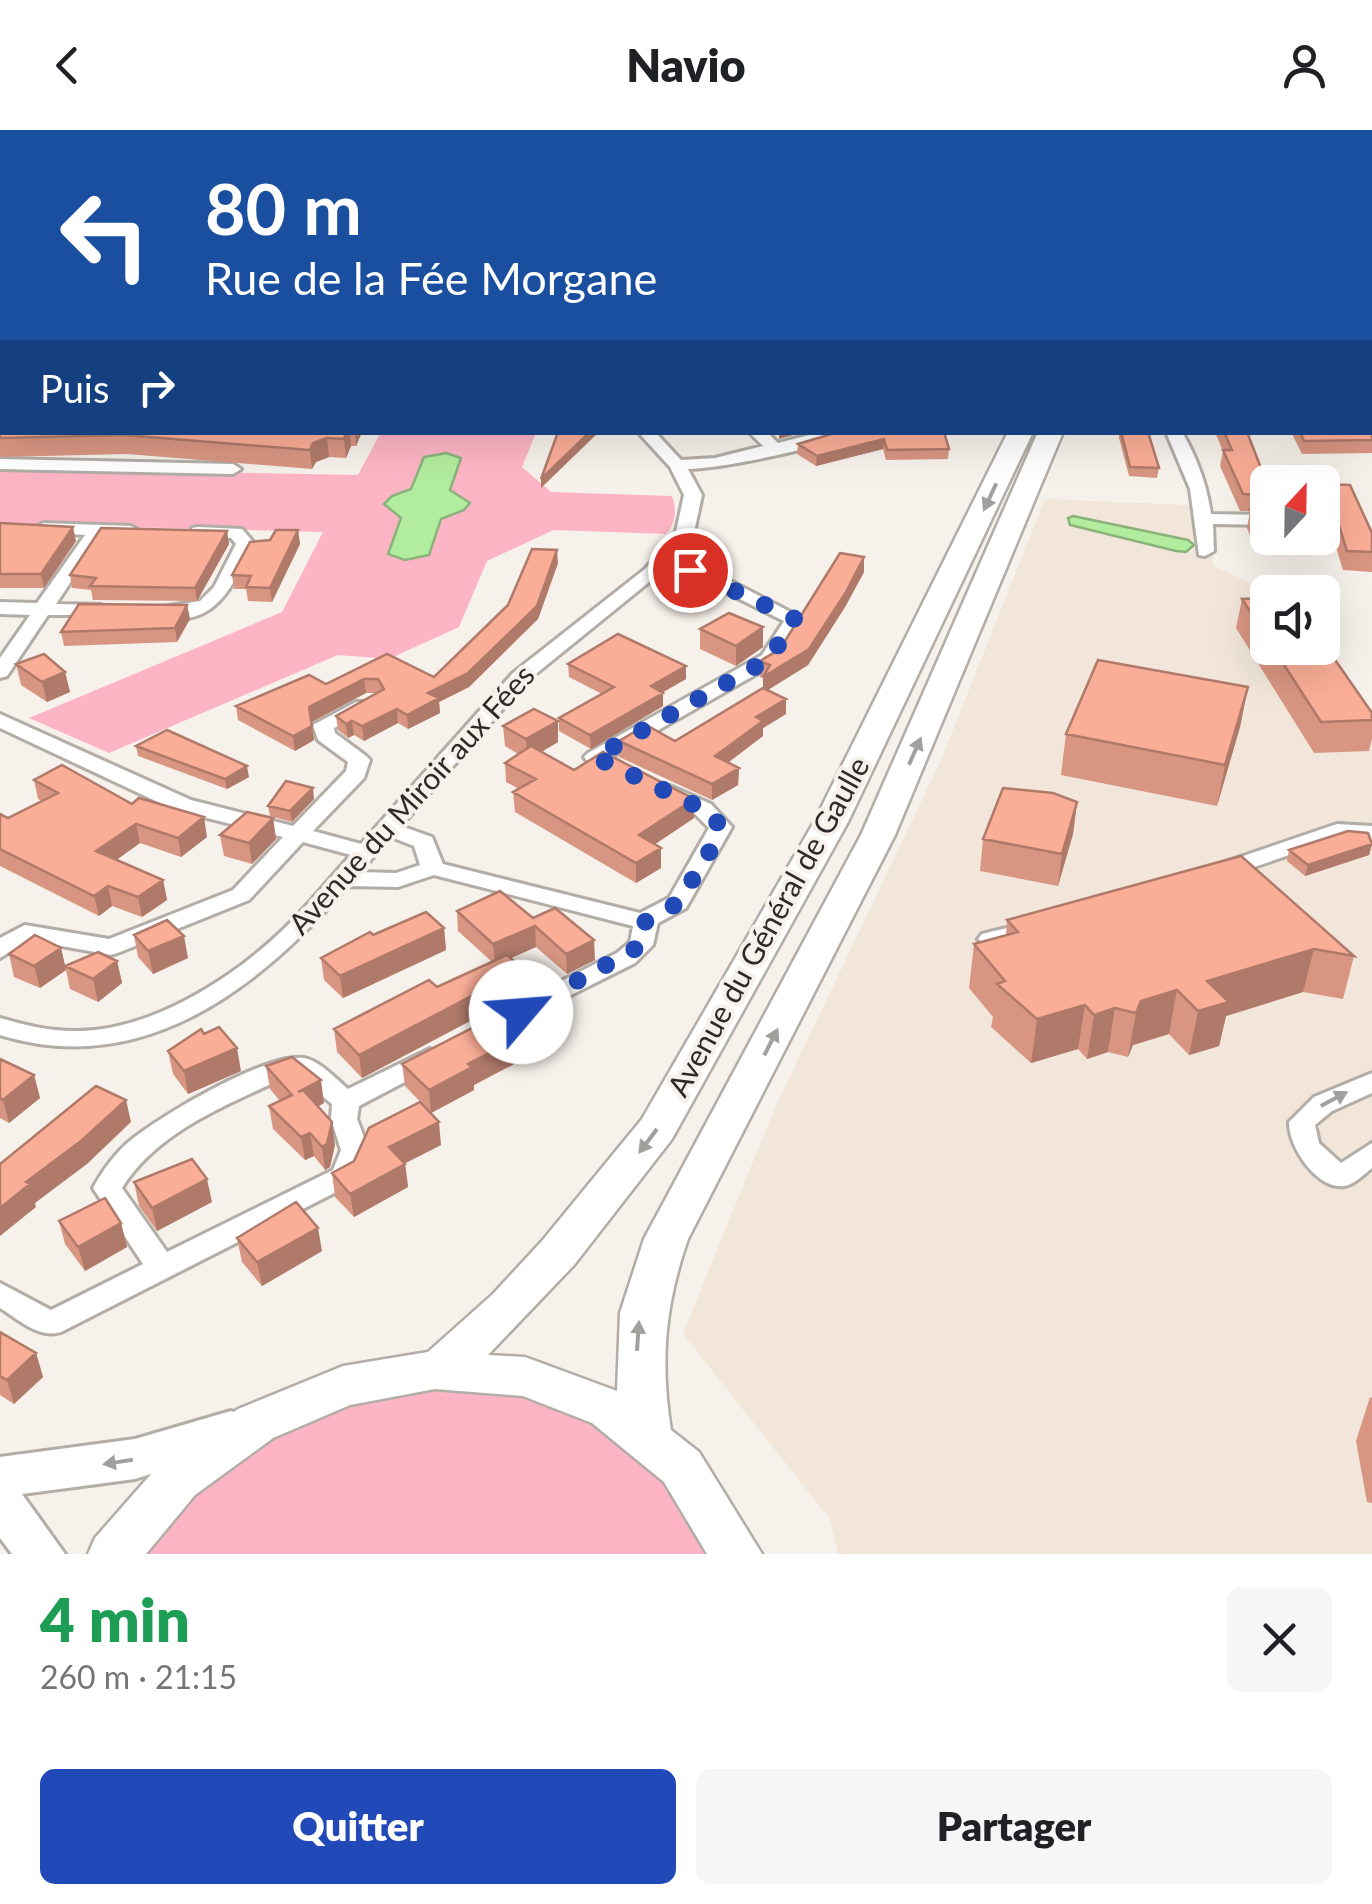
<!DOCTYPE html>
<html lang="fr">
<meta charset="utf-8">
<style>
body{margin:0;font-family:Lato,sans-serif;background:#f6f6f6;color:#202124;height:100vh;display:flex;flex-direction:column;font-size:38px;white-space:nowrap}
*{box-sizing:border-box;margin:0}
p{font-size:32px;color:#757577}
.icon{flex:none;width:55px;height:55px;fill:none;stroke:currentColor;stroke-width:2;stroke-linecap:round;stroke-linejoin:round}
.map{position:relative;height:1424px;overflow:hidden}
.sheet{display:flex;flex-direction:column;background:#fff;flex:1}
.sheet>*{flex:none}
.hud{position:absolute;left:0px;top:0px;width:1372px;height:305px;box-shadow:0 10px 40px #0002;background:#1a4fa0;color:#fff;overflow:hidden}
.needle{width:65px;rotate:22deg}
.fabs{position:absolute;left:1250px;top:335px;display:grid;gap:20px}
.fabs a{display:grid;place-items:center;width:90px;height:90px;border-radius:15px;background:#fff;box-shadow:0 10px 40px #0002;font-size:50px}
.pin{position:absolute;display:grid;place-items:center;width:85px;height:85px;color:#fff;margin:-42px;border:5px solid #fff;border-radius:50%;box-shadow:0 2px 10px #0007}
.me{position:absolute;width:110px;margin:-55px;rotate:63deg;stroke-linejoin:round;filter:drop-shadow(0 0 8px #0008)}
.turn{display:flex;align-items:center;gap:35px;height:210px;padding:0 40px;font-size:45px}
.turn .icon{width:130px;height:130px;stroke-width:2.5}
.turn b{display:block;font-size:70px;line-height:85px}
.then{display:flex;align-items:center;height:95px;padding:0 40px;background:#0003;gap:20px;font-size:38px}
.round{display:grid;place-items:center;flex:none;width:105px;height:105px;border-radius:15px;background:#f6f6f6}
.headline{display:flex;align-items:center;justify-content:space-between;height:170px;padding:0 40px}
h1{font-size:60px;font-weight:800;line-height:75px;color:#1e9e55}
.primary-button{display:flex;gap:20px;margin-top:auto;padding:20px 40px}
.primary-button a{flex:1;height:115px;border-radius:15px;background:#214ab8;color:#fff;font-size:40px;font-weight:800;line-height:115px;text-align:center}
.primary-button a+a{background:#f6f6f6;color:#202124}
header{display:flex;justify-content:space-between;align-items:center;height:130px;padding:0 40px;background:#fff;font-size:45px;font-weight:800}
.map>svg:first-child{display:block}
.built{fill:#f1e6d9}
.green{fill:#fdb5c5}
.water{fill:#b2ec9e;stroke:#8ab27b;stroke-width:2.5}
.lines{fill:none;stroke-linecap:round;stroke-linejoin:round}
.street-casing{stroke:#b3ada7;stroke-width:6}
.secondary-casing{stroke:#b3ada7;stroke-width:6}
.primary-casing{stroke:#b3ada7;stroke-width:5}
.street{fill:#fff;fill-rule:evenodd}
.secondary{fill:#fff;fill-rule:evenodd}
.primary{fill:#fff;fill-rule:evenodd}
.wall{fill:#d89682}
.shaded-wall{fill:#b07a6a}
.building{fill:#fbae97;stroke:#b07a6a;stroke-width:2.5}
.oneway{fill:#a0a09f}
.route{stroke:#214ab8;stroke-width:18;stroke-dasharray:0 32.4}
.labels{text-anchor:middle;stroke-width:8;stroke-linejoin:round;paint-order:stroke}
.street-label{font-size:30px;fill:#2d2b29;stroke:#f7f1eb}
</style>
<header><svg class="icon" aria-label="back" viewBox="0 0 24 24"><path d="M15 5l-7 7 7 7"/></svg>Navio<svg class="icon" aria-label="person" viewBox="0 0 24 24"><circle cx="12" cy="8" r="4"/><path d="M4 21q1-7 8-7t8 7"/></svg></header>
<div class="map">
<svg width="1372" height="1424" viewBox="0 0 1372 1424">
<rect width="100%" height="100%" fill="#f7f1eb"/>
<!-- built -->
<path class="built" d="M1045 369 1210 376 1214 436 1269 462 1268 518 1372 598V1424H838L830 1389 683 1204 774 980 941 630Z"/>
<!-- green -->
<path class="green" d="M381 302 536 303 522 337 551 362 672 366C677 379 676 394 666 404L554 400 487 431 459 497 389 529 338 525 109 623 29 588 282 482 323 402 0 394V338L358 345Z
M482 1259C510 1266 539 1271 565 1280 626 1301 687 1365 708 1424H143L217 1340 300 1289 390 1262Z"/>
<!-- water -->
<path class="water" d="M446 323 461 328 450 360 470 373 464 380 441 389 429 425 405 430 388 424 401 388 384 374 392 366 411 359 424 327Z
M1073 386 1188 410 1194 415 1186 422 1176 421 1070 395 1068 388Z"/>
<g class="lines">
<defs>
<path id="street" d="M515 0H527V2H516Z
M797 0H809L810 1 799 2Z
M1061 0H1099L1101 2H1063Z
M0 268H2V278H0Z
M638 302H655L681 330 715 328 763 316 749 302H767L778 313 821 302H851C826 318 721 338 688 339L702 365 693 407 672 431 713 442 804 489 776 533 611 627 625 636 614 642C604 640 590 636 584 627L588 623 762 525 784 491 701 450 664 440 527 551 401 696 432 707 443 734 640 783 669 768 709 698 695 684 659 663 670 656 711 674 732 697 686 778 658 793 653 815 635 833 489 906 480 904 476 898 480 892 617 823 630 812 633 796 434 745 398 757 348 756C258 859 143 949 0 905V888C25 895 48 901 75 901 149 902 232 849 284 799 308 776 329 749 351 725L303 712 249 770 120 822 111 825 29 810 0 828V808L25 795 109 809 233 760 283 707 175 680 0 598V584L191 670 293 696 346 641 348 632 318 610 313 595 356 572H370L373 576 370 580 334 598 335 603 366 626 370 630 364 648 313 701 361 714 513 543 645 439 675 406 684 365 670 337ZM391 707 414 716 420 735 396 743 360 742Z
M1166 302H1182C1197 328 1207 355 1211 384L1268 385V395L1213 394 1214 421 1205 426 1199 425 1190 359Z
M0 329 233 334 241 339 233 344 0 339Z
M43 393 131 396 140 401 131 406 102 405 56 474 101 475 110 481 108 485H48L7 546 0 548V528L30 485 0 484V472L37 473 85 405 37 402 34 398Z
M198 397 242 399 254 413C230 461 215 500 151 487V479L200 471 214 457 236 414 231 408 192 406V398Z
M1337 694 1372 696V710L1339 708 1219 749 1208 742 1211 737Z
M1035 791 1043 793 1047 798 1043 803 990 817 978 809 982 804Z
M430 919 439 922 443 928 439 934 359 976 357 989 369 1020 354 1053 61 1202C39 1209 18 1189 0 1178V1153L51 1180 143 1134 93 1058C103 1040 115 1023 131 1010 162 985 266 923 304 928 320 931 336 949 348 959ZM289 946H297L332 974 331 989 341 1020 333 1040 167 1122 122 1058C157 1001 230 973 289 946Z
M1372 943V963L1332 981 1315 995 1319 1013 1341 1033 1372 1013V1038C1364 1044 1354 1055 1344 1056 1317 1060 1288 1016 1289 992L1314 967Z"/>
<path id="secondary" d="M231 1281 247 1287 254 1300 247 1313 135 1349 22 1364 65 1424H12L0 1408V1327L135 1309Z"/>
<path id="primary" d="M1008 302H1033L848 692 672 1009 574 1135 488 1225 525 1227 617 1261 620 1183 644 1109 861 705 1038 302H1063L895 705 688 1109C665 1175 660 1231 671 1300L699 1322 762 1424H707L664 1352 592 1293 523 1266 435 1259 350 1275 273 1308 195 1365 146 1424H88L95 1408 159 1335 238 1279 343 1236 428 1222 493 1164 542 1111 642 989 814 692Z"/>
</defs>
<!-- street casing -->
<use href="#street" class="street-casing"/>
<!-- secondary casing -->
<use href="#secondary" class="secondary-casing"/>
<!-- primary casing -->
<use href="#primary" class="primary-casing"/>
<!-- street -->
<use href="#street" class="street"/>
<!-- secondary -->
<use href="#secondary" class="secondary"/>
<!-- primary -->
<use href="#primary" class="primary"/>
</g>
<!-- wall -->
<path class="wall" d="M0 0H419L441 2H2V48L0 49Z
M1222 0H1276V2H1221Z
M1294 0H1372V133H1370V2H1296Z
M0 293 2 302H362L356 316H351L346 328 329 327 316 332 312 339 127 324 0 327Z
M1372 293V323L1302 324 1291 302H1370Z
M838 302 949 319 948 329 886 330 883 319 816 336 797 324 798 314Z
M1119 302H1148L1159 338 1157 348 1129 346 1119 308Z
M1215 302H1247L1268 356V408H1287L1284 422 1256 421 1247 398 1250 381H1240L1220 336 1223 321Z
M1322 354 1372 403V442L1343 440 1329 395 1322 385Z
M0 393 76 411 44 458H0Z
M298 400 300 414 272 472 248 471 246 459H234L232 445 270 410Z
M227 401 229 414 197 471 93 470 91 460 72 458 70 445Z
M558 433 538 489 469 557 439 572 440 583 408 599 398 593 364 611 354 605 348 608 338 600 336 586 377 563H366L312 592 314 610 295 621 238 590 236 576 326 554 387 524 434 547Z
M864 442 845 477 808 535 768 560 786 584 763 598V606L728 633 739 638 738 655 712 670 619 627V611H675L763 558V548L760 547V531L780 519Z
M1268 468V518H1322L1372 583V608L1369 621 1314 623 1236 498 1242 469Z
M187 475 190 489 177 512 64 516 61 502Z
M763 497V517L736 536 700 519V499Z
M16 534 65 542 70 562 47 572 21 555Z
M568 534 686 549 663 562V576L591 619 559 601V588L602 564 569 547Z
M1248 557 1240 597 1217 676 1061 645 1066 604Z
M558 591V612L542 622 574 640 694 688 655 714 661 718V738L636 753 515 682 513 662 519 659 506 652 505 633 518 624 505 616 503 596Z
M136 616 249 647 227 659 138 626Z
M34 650 132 674 207 707 181 727 140 713 116 730 163 750 167 770 142 787 112 776 99 786 0 736V684L8 688 42 671 38 669Z
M314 669 292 692 270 686 268 676Z
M1077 672 1073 704 1058 756 980 741 983 709Z
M273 688 276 709 252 734 224 726 220 705Z
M1372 714 1369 725 1305 746 1287 731 1289 720Z
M1241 726 1354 826 1343 869 1303 862 1226 886 1219 916 1189 925 1169 904 1133 915 1128 927 1108 922 1087 929 1078 919 1031 933 991 897 993 887 969 858 974 814 1006 805 1007 790Z
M457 781 533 788 595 830 567 844 536 817 511 828 525 862 362 948 337 922 334 899 437 857 492 832 458 801Z
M444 798 446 820 343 868 324 850 321 828 373 805Z
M134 805 188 828 153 844 138 827Z
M61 818 65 836 117 831 122 853 98 872 70 859 66 840 40 858 14 847 9 824Z
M534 900 535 923 474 955V960L431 983 405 956 402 934Z
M168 921 241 941 188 964 173 944Z
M0 929 34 945 40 968 9 993 0 988Z
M266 936 324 973 318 976 335 1015 330 1037 325 1040 314 1026 305 1030 273 999 269 976 280 971 270 959Z
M441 1015 405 1033 408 1057 354 1087 335 1067 332 1043Z
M134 1052 212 1072 157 1101 139 1076Z
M59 1091 121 1093 127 1117 85 1141 65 1114Z
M237 1108 322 1121 262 1156 242 1132Z
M0 1202 36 1223 43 1247 14 1274 0 1265Z
M1370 1267 1372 1268V1373L1367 1372 1356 1311Z"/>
<!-- shaded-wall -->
<path class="shaded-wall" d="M2 30V48L0 49V32Z
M346 302H350L351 316 346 328 344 309Z
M355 302H362L356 316Z
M590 302H599L541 358V349Z
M779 302H804L779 309Z
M327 308 329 327 316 332 312 339 310 320 313 313Z
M884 309 883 319 816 336 817 326Z
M73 397 76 411 44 458 41 444Z
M298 400 300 414 272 472 270 458Z
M227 401 229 414 197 471 195 458Z
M557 420 558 433 538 489 469 557 439 572 440 583 408 599 407 585 428 563 537 476Z
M864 427V442L845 477 808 535 763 563V547Z
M187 475 190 489 177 512 175 498Z
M763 497V517L736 536V516Z
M686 536V549L651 569V556Z
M65 542 70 562 47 572 42 552Z
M364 549 366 563 311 592 309 577Z
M1248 557 1240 597 1217 676 1225 635Z
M663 563V576L591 619 590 605Z
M786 569V584L763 598V606L715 642V626L756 587Z
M397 579 398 593 364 611 362 596Z
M352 591 354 605 348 608 346 594Z
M558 591V612L528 629 526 609Z
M312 596 314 610 295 621 293 606Z
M247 636 249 647 227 659 225 649Z
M739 638 738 655 712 670V654Z
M313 658 314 669 292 692 290 681Z
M694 669V688L639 725V705Z
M1077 672 1073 704 1058 756 1062 724Z
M204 687 207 707 181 727 178 708Z
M273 688 276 709 252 734 249 713Z
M136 694 140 713 101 741 96 721Z
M1372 714 1369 725 1305 746 1308 735Z
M661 718V738L636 753V733Z
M163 750 167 770 142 787 138 767Z
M108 756 112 776 99 786 94 766Z
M535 796 536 817 495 835 493 814Z
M444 798 446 820 343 868 340 846Z
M184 806 188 828 153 844 148 821Z
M594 810 595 830 567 844 566 824Z
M61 818 66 840 40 858 34 836Z
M1314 819 1303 862 1226 886 1219 916 1189 925 1198 881 1207 851Z
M117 831 122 853 98 872 93 849Z
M523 839 525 862 362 948 359 925Z
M1177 860 1169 904 1133 915 1128 927 1136 883 1141 871Z
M1085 875 1078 919 1031 933 1037 889Z
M1115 878 1108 922 1087 929 1094 885Z
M534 900 535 923 474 955V960L431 983 429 960 468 934Z
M237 918 241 941 188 964 184 941Z
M34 945 40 968 9 993 3 970Z
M321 950 324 973 302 985 298 962Z
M126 970 131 992 87 1034 35 1073 36 1077 0 1106V1078L26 1052Z
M332 992 335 1015 330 1037 325 1040 322 1017Z
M439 992 441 1015 392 1040 389 1017Z
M310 1003 314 1026 305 1030 301 1007Z
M405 1034 408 1057 354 1087 350 1064Z
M207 1049 212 1072 157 1101 152 1078Z
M121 1093 127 1117 85 1141 78 1117Z
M318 1098 322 1121 262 1156 257 1132Z
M36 1223 43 1247 14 1274 7 1250Z"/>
<!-- building -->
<path class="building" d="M0 0H43L39 2H2V30L0 32Z
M56 0H419L441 2H72Z
M535 0H791V2H536Z
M821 0H933L934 2H821Z
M986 0H1046L1044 2H985Z
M1248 0H1276V2H1247Z
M1303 0H1372V122H1370V2H1305Z
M2 60V257L0 247 1 100H0V61Z
M1370 135H1372V160H1370Z
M1370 174H1372V278L1370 279Z
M1370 292 1372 293V310L1304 311 1300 302H1370Z
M0 293 2 294V302H346L344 309 327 308 313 313 310 320 124 305 0 308Z
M558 302H590L541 349Z
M838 302H944L949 319 887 320 884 309 817 326 798 314Z
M1121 302H1148L1159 338 1130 337Z
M1224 302H1247L1268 356V365L1243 364 1223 320H1232Z
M1322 354 1350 355 1372 403V422L1347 421 1333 376 1322 361Z
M1250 380H1268V402H1259Z
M0 393 73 397 41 444H0Z
M101 398 227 401 195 458 90 456 96 448 70 445Z
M276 400H298L270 458 246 457 251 446 232 445 250 412 270 410Z
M532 419 557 420 537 476 468 543 428 563 439 568 407 585 397 579 362 596 352 591 346 594 336 586 384 559 378 549H364L309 577 312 596 293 606 236 576 309 545 326 554 387 524 434 547 508 475Z
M840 423 864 427 846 462 809 519 763 547 770 535 760 531 780 519Z
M1268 468V509L1242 469Z
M79 474 187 475 175 498 61 502Z
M729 483 763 497 736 516 700 499Z
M618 504 686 536 651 556 663 563 590 605 559 588 614 557 568 534Z
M1322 511 1372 583V590L1321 592 1273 518H1322Z
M44 524 65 542 42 552 16 534Z
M1098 530 1248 557 1225 635 1066 604Z
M763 558 786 569 756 587 763 591 715 626 739 638 712 654 619 611 646 595 675 611Z
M534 579 558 591 526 609 503 596Z
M167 600 247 636 225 649 136 616Z
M531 616 574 640 603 622 694 669 639 705 661 718 636 733 513 662 536 649 505 633Z
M62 635 132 674 139 668 204 687 178 708 136 694 96 721 163 750 138 767 108 756 94 766 0 719V684L8 688 58 663 34 650Z
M286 651 313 658 290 681 268 676Z
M1003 658 1053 663 1077 672 1062 724 983 709Z
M247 682 273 688 249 713 220 705Z
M1348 701 1368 703 1372 714 1308 735 1289 720Z
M1241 726 1354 826 1314 819 1207 851 1229 872 1198 881 1177 860 1141 871 1136 883 1115 878 1094 885 1085 875 1037 889 997 854 1005 851 974 814 1018 802 1007 790Z
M500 761 533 788 555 778 594 810 566 824 535 796 493 814 457 781Z
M426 782 444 798 340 846 321 828 370 802 373 805Z
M167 790 184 806 148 821 134 805Z
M35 805 61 818 34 836 9 824Z
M98 822 117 831 93 849 65 836Z
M507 825 523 839 359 925 334 899 429 850 437 857Z
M509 879 534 900 468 934 472 937 429 960 402 934Z
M219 897 237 918 184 941 168 921 201 899 204 904Z
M292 927 321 950 298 962 303 960 332 992 327 1014 322 1017 310 1003 301 1007 269 976 292 965 266 936Z
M0 929 34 945 3 970 0 968Z
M96 956 126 970 81 1011 26 1052 30 1054 0 1078V1034Z
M420 972 439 992 389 1017 405 1034 350 1064 332 1043 354 1031 369 998Z
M192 1029 207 1049 152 1078 134 1052Z
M105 1068 121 1093 78 1117 59 1091Z
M296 1072 318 1098 257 1132 237 1108Z
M0 1202 36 1223 7 1250 0 1246Z"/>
<!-- one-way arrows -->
<defs><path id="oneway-solid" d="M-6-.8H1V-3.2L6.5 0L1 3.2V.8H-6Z" transform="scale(2.5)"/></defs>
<g class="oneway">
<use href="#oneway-solid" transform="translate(990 367) rotate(115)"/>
<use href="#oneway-solid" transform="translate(915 621) rotate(-66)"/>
<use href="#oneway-solid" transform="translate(771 912) rotate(-63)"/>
<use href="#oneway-solid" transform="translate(1334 969) rotate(-28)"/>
<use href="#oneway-solid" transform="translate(648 1011) rotate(127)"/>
<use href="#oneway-solid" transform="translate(638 1206) rotate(-86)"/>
<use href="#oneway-solid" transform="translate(118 1332) rotate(171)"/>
</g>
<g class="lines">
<!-- route -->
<path class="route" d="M521 882 642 815 645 792 678 773 718 708 717 689 703 679 595 627 769 529 795 489 690 440"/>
</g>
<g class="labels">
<!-- street labels -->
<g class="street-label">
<text transform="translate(412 670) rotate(-48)" y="10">Avenue du Miroir aux Fées</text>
<text transform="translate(769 797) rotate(-61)" y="10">Avenue du Général de Gaulle</text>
</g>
</g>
</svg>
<div class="fabs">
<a><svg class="needle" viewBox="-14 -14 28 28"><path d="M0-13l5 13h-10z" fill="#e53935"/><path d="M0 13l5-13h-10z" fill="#757577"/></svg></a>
<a><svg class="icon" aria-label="sound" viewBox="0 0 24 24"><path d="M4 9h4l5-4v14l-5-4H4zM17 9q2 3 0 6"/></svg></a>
</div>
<div class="pin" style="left:690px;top:440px;background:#d93025"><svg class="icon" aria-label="arrive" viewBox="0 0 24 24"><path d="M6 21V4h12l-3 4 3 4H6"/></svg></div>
<svg class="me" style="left:521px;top:882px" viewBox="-20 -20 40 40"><circle r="19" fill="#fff"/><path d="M0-13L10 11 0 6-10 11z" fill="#214ab8"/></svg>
<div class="hud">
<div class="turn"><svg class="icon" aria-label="left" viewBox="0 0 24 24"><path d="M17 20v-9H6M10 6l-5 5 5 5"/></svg><div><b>80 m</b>Rue de la Fée Morgane</div></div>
<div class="then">Puis<svg class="icon" aria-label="right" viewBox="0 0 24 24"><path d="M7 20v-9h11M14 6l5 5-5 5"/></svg></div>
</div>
</div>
<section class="sheet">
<div class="headline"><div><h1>4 min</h1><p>260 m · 21:15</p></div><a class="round"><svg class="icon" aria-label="close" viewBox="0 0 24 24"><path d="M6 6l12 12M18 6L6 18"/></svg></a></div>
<div class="primary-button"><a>Quitter</a><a>Partager</a></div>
</section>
